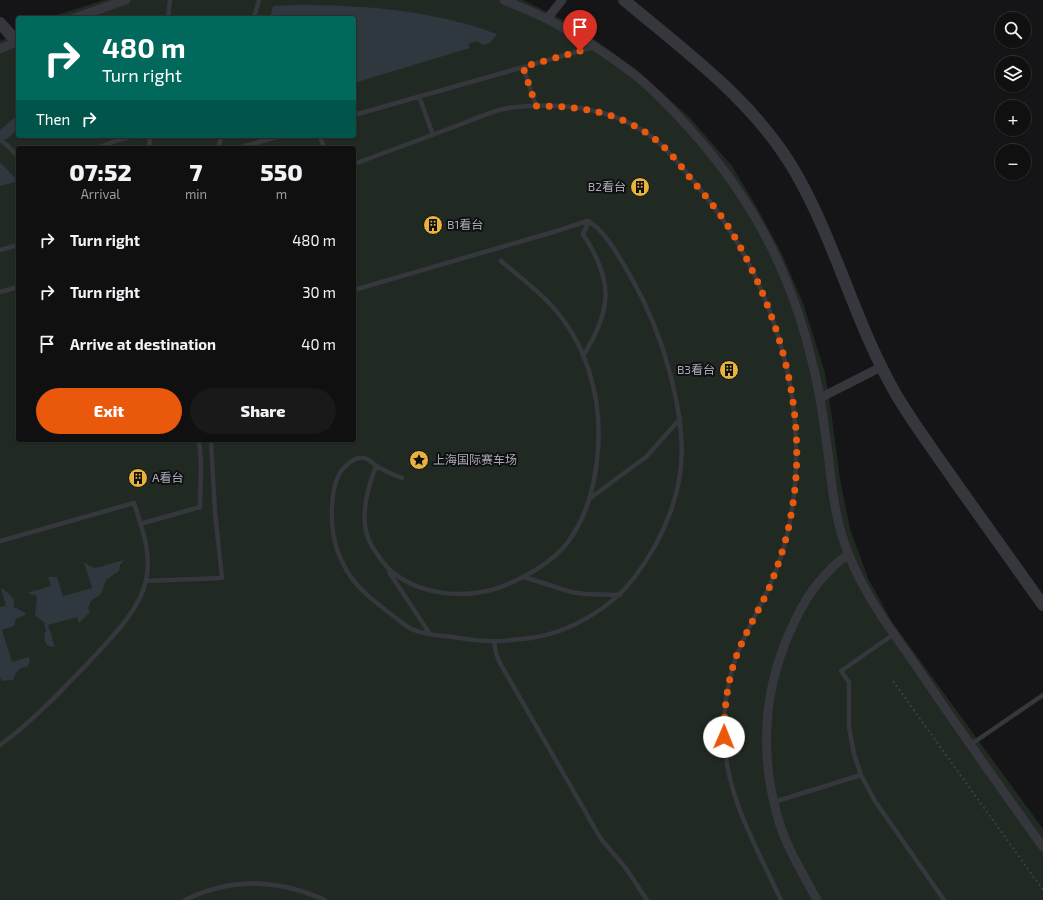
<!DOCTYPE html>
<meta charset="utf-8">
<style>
body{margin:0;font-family:"Exo 2","Noto Sans SC",sans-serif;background:#19191a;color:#f1f3f6;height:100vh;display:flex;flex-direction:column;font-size:15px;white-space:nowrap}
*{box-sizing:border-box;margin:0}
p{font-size:13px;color:#9c9d9f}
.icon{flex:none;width:22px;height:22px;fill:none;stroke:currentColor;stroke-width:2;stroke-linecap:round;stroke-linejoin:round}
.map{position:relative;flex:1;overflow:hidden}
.details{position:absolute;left:16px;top:146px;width:340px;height:296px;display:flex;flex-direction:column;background:#101011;border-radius:4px;box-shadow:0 1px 3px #0004,0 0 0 1px #303031}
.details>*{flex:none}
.hud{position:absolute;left:16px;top:16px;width:340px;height:122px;border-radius:4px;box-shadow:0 1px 3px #0004,0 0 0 1px #303031;background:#00695c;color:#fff;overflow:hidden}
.fabs{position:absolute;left:995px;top:12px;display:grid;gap:8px}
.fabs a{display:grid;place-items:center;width:36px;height:36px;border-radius:50%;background:#101011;box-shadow:0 1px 3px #0004,0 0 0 1px #303031;font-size:20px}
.pin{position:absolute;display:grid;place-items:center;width:34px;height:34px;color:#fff;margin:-41px -17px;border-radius:50% 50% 50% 0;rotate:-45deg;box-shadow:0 0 4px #0007}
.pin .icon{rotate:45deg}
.me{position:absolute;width:44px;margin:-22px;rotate:1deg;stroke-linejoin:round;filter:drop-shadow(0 0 3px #0008)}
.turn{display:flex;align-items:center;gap:14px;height:84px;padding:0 20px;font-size:18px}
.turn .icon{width:52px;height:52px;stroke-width:2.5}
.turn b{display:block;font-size:28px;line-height:34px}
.then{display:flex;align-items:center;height:38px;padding:0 20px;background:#0003;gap:8px;font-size:15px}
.eta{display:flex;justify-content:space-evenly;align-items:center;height:68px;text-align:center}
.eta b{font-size:24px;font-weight:800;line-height:28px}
.action{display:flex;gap:8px;margin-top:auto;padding:8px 20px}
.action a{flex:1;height:46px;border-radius:24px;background:#ea580c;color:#fff;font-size:16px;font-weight:800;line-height:46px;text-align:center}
.action a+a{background:#19191a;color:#f1f3f6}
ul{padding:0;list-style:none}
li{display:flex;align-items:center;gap:12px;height:52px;padding:0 20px}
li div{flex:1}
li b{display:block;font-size:15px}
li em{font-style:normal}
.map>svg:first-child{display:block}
.green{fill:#212923;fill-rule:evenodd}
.water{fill:#2f373f}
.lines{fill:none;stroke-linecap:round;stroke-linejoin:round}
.canal{stroke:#2f373f;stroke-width:11}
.path{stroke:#3c3e43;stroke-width:2;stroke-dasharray:2 3;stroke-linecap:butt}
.service{stroke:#36373c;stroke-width:4.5}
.minor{stroke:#36373c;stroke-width:9}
.tertiary{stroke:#36373c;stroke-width:12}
.route{stroke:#ea580c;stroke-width:7;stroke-dasharray:0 12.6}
.labels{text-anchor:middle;stroke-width:4;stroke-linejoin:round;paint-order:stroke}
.poi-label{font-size:12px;fill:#a8acb6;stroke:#101012;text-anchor:start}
</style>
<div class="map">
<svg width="1043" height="900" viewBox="0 0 1043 900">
<rect width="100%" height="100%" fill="#151517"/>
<!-- green -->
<path class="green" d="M104 0H523L577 27 637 70 690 118 732 166 756 206 781 252 803 303 825 373 832 418 840 479 850 529 868 578 892 622 1043 829V900H0V41L18 33V136H354V18H48ZM18 148H354V440H18Z"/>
<!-- water -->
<path class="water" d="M297 5C365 5 432 10 497 34L490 43 483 45 477 41 468 44 470 48 354 83V18H270L273 6Z
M0 162 18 181 0 186Z
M124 560 120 565 119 571 107 579 104 585 101 594 91 601 88 608 90 612 79 623 77 617 48 625 55 647 48 646C44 642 43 636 46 631L44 622 35 616 37 597 35 595 27 593 51 586 48 577H57L63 596 92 588 84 562 90 566 95 568Z
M1 588C5 590 12 596 14 600 14 601 14 606 14 607L26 613 25 615 16 619 14 626 2 630 12 662 29 657 30 661 27 667C18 667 16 673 13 680L2 681 0 678V607L6 606Z"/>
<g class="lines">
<!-- canal -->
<path class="canal" d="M4 134 18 122"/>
<!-- path -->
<path class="path" d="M893 681 1043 890"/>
<!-- service -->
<path class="service" d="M168 18 170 0
M254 18 259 0
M523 67 536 106
M419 96 433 135
M354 115 594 47
M320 136 324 148
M0 139 18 156
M97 148 118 140 133 136
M149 148 150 136
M218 148 222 136
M238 148 280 136
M354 164C386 152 419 140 451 128 467 122 483 115 499 110 519 105 542 105 562 106 594 108 628 118 653 138 670 151 682 168 696 184 771 274 809 394 792 510 788 536 780 563 769 587 758 611 744 635 735 660 728 681 724 705 724 728 723 791 755 844 781 900
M0 250 18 245
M354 290 560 230 587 221C604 228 621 260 631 277 648 307 661 339 670 373 675 393 680 414 681 435 686 487 665 537 634 578 611 608 569 633 531 638 519 639 507 641 495 641 478 642 462 638 445 636 435 635 424 634 414 630 407 628 402 622 396 618 378 604 359 591 347 571 342 562 337 552 335 542 330 522 329 478 347 465 351 461 357 457 363 458 368 458 370 461 374 464 382 471 393 474 402 478
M0 292 18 287
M583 356C612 310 614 281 583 234L589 221
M376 466C369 485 363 504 365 525 366 536 371 546 377 554 400 591 450 600 491 590 507 586 522 578 537 569 548 562 560 553 568 542 587 516 596 482 598 449 602 397 586 341 549 303 535 288 517 275 501 261
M589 499 646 457 680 419
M140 524 200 507 201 462 199 440
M0 541 134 503C142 529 152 553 146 580 140 611 109 640 89 662 61 691 33 721 0 745
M389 572 430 634
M524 577 571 592 584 594 620 595
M146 581 222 578 215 512 211 440
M894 634 841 671 849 682V727L854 754 861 775 875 801 944 900
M494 641 496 653 500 663 601 839 625 867 647 900
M970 745 1043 695
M774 802 861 775
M185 900C231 877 278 879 325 900"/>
<!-- minor -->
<path class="minor" d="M504 0C518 6 533 12 547 19 576 34 605 52 631 72 652 88 670 107 688 127 753 198 793 276 814 370 821 397 824 425 828 453 832 488 835 522 849 555 865 596 892 631 917 667 958 728 1000 787 1043 847
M74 18 126 0
M547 19 562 0
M0 49 18 41
M820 398 881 367
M817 900C802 872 785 845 777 815 759 749 764 686 793 625 802 605 813 586 830 570 835 564 842 559 848 555"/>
<!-- tertiary -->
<path class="tertiary" d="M624 0C687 53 756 102 797 175 837 246 856 326 897 396 915 426 936 454 956 483 985 524 1014 564 1043 605
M0 23 17 42"/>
</g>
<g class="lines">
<!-- route -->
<path class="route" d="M580 51 523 67 536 106C578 106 616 111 651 136 669 149 682 168 696 185 711 202 726 221 737 241 783 323 809 422 791 515 787 539 779 563 770 586 759 611 744 634 735 660 727 684 724 711 724 737"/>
</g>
<!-- icons -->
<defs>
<symbol id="building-disc" viewBox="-11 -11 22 22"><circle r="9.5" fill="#e7b23d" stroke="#101012"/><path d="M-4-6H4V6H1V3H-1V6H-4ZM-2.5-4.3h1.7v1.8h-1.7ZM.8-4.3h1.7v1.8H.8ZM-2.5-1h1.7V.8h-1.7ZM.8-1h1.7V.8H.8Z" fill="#111"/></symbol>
<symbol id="sight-disc" viewBox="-11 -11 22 22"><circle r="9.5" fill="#e7b23d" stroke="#101012"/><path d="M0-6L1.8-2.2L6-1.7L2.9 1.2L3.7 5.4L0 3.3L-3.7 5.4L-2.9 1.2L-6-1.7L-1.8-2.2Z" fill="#111"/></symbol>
</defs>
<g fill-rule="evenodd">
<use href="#building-disc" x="629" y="176" width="22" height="22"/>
<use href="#building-disc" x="422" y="214" width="22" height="22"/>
<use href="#building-disc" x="718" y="359" width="22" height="22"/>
<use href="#sight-disc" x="408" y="449" width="22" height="22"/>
<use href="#building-disc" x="127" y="467" width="22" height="22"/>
</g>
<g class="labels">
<!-- poi labels -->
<g class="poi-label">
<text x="626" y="191" text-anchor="end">B2看台</text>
<text x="447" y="229">B1看台</text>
<text x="715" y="374" text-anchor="end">B3看台</text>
<text x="433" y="464">上海国际赛车场</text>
<text x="152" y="482">A看台</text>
</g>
</g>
</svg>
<div class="fabs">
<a><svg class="icon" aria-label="search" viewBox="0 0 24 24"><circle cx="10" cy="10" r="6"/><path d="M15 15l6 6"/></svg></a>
<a><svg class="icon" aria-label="layers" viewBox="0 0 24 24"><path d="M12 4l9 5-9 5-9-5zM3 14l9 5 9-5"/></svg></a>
<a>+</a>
<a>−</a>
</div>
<div class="pin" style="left:580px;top:51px;background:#d93025"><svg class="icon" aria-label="arrive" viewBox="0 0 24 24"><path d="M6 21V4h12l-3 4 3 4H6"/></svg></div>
<svg class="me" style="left:724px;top:737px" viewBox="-20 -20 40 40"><circle r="19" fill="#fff"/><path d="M0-13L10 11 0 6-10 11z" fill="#ea580c"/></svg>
<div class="hud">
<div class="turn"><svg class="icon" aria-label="right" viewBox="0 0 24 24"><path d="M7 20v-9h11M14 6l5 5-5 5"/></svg><div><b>480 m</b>Turn right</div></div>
<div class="then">Then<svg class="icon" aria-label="right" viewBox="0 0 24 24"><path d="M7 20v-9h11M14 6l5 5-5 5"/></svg></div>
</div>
<section class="details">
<div class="eta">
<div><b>07:52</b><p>Arrival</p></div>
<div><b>7</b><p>min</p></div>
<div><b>550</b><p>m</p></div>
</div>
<ul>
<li><svg class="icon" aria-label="right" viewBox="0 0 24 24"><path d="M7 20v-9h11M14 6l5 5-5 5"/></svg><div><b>Turn right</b></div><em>480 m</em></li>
<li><svg class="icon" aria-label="right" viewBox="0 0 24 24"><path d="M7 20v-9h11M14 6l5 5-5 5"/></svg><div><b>Turn right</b></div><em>30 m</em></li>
<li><svg class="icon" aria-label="arrive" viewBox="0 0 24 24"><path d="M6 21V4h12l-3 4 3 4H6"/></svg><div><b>Arrive at destination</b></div><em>40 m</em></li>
</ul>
<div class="action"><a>Exit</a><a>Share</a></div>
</section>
</div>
